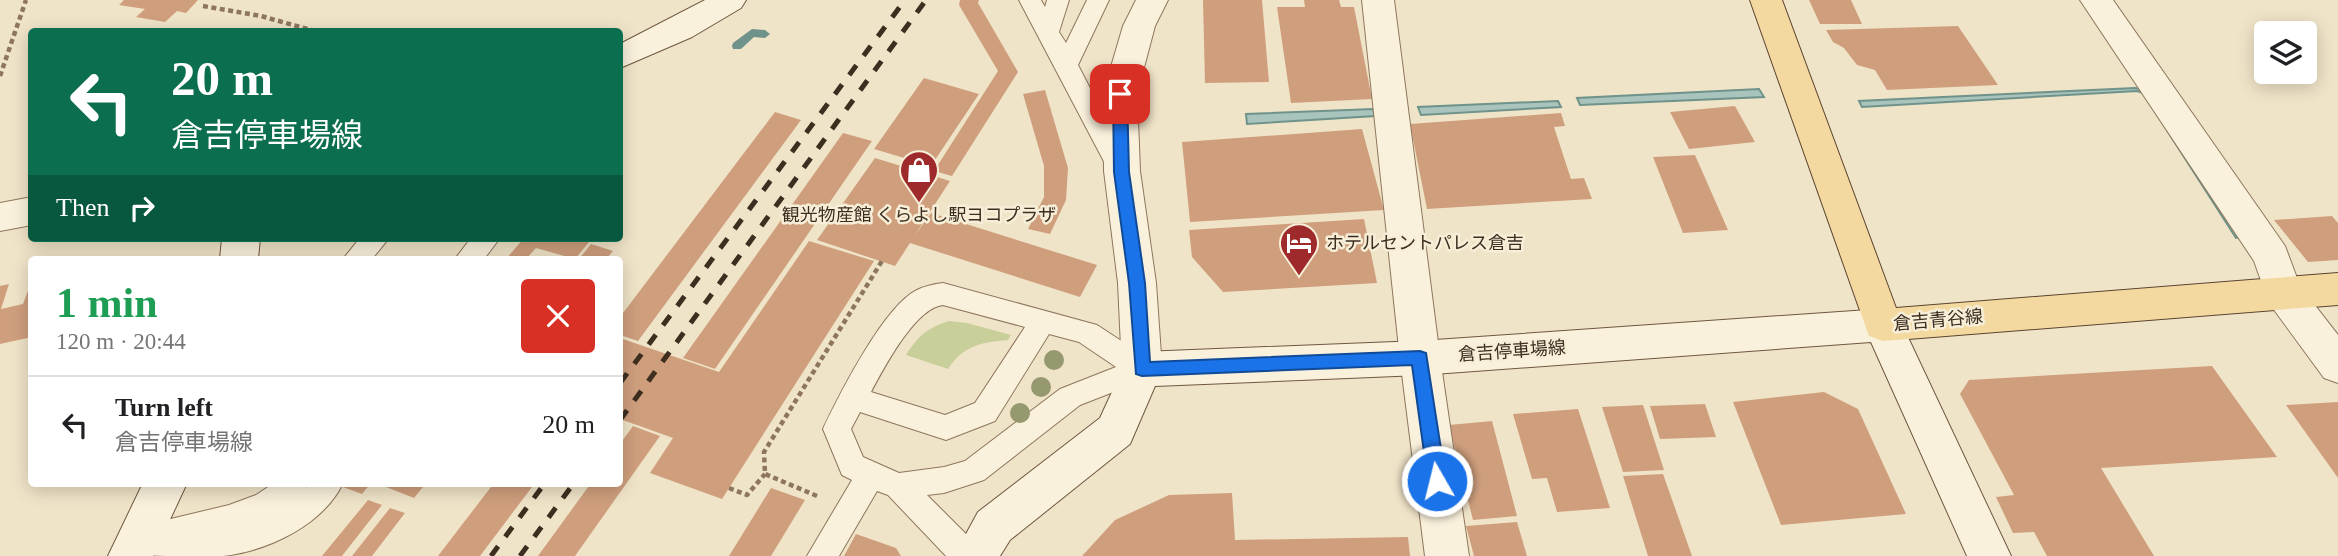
<!DOCTYPE html>
<meta charset="utf-8">
<style>
body{margin:0;font-family:"Times New Roman","Noto Sans JP",serif;background:#f6f6f6;color:#202124;height:100vh;display:flex;flex-direction:column;font-size:26px;white-space:nowrap}
*{box-sizing:border-box;margin:0}
p{font-size:23px;color:#757577}
.icon{flex:none;width:38px;height:38px;fill:none;stroke:currentColor;stroke-width:2;stroke-linecap:round;stroke-linejoin:round}
.map{position:relative;flex:1;overflow:hidden}
.sheet{position:absolute;left:28px;top:256px;width:595px;height:231px;display:flex;flex-direction:column;background:#fff;border-radius:7px;box-shadow:0 4px 18px #0003}
.sheet>*{flex:none}
.guide{position:absolute;left:28px;top:28px;width:595px;height:214px;border-radius:7px;box-shadow:0 4px 18px #0003;background:#0b6e4f;color:#fff;overflow:hidden}
.controls{position:absolute;left:2254px;top:21px;display:grid;gap:14px}
.controls a{display:grid;place-items:center;width:63px;height:63px;border-radius:7px;background:#fff;box-shadow:0 4px 18px #0003;font-size:35px}
.pin{position:absolute;display:grid;place-items:center;width:60px;height:60px;color:#fff;margin:-30px;border-radius:14px;box-shadow:0 4px 10px #0006}
.me{position:absolute;width:77px;margin:-38px;rotate:352deg;stroke-linejoin:round;filter:drop-shadow(0 0 5px #0008)}
.turn{display:flex;align-items:center;gap:24px;height:147px;padding:0 28px;font-size:32px}
.turn .icon{width:91px;height:91px;stroke-width:2.5}
.turn b{display:block;font-size:49px;line-height:60px}
.then{display:flex;align-items:center;height:66px;padding:0 28px;background:#0003;gap:14px;font-size:26px}
.round{display:grid;place-items:center;flex:none;width:74px;height:74px;border-radius:7px;background:#f6f6f6}
.summary{display:flex;align-items:center;justify-content:space-between;height:119px;padding:0 28px}
h1{font-size:42px;font-weight:800;line-height:52px;color:#1e9e55}
ul{padding:0;list-style:none}
li{display:flex;align-items:center;gap:21px;height:98px;padding:0 28px;border-top:2px solid #e0e0e0}
li div{flex:1}
li b{display:block;font-size:26px}
li em{font-style:normal}
.map>svg:first-child{display:block}
.green{fill:#c9cf9b}
.water{fill:#a9c4bc;stroke:#6f938a;stroke-width:2}
.lines{fill:none;stroke-linecap:round;stroke-linejoin:round}
.stream{fill:#6f938a;fill-rule:evenodd}
.building{fill:#cf9f7d}
.service-casing{stroke:#8d765c;stroke-width:2}
.minor-casing{stroke:#8d765c;stroke-width:2}
.tertiary-casing{stroke:#8d765c;stroke-width:2}
.secondary-casing{stroke:#6f573f;stroke-width:2}
.primary-casing{stroke:#5b4430;stroke-width:2}
.path{stroke:#8d765c;stroke-width:4.5;stroke-dasharray:5 3.5;stroke-linecap:butt}
.service{fill:#faf1dc;fill-rule:evenodd}
.minor{fill:#faf1dc;fill-rule:evenodd}
.tertiary{fill:#faf1dc;fill-rule:evenodd}
.secondary{fill:#faf1dc;fill-rule:evenodd}
.primary{fill:#f3d9a0;fill-rule:evenodd}
.rail{stroke:#3d2e20;stroke-width:5;stroke-dasharray:12 12;stroke-linecap:butt}
.tree{fill:#96986f}
.route{fill:#1a73e8;stroke:#114b97;stroke-width:2}
.labels{text-anchor:middle;stroke-width:5;stroke-linejoin:round;paint-order:stroke}
.poi-label{font-size:18px;fill:#3d2e20;stroke:#f7eed8}
.street-label{font-size:18px;fill:#3d2e20;stroke:#f7eed8}
</style>
<div class="map">
<svg width="2338" height="556" viewBox="0 0 2338 556">
<rect width="100%" height="100%" fill="#f0e4c8"/>
<!-- green -->
<path class="green" d="M949 321 967 323 1011 335 1008 340C981 342 963 346 948 369L906 355C918 336 927 328 949 321Z"/>
<!-- water -->
<path class="water" d="M2135 88 2144 90 2242 237 2236 238 2143 93 2137 91 1862 107 1859 101Z
M1759 89 1764 97 1580 105 1577 98Z
M1558 101 1561 107 1421 115 1418 107Z
M1373 109 1375 116 1247 124 1246 114Z"/>
<g class="lines">
<!-- stream -->
<path class="stream" d="M752 29 765 30 770 34 765 38 754 37 741 49H733L732 46 733 43Z"/>
</g>
<!-- building -->
<path class="building" d="M124 0H198L186 13 177 11 165 22 136 17 145 9 119 5Z
M960 0H979L978 3 1018 72 952 176 934 171 998 71 959 5Z
M1203 0H1262L1269 82 1205 83Z
M1304 0H1339L1341 7H1354L1372 99 1291 103 1277 7H1305Z
M1809 0H1851L1862 24H1820Z
M1958 26 1998 85 1887 90 1875 70 1857 65 1844 48 1833 42 1826 30Z
M924 78 979 94 931 166 874 149Z
M1045 90 1068 168 1066 200 1050 234 1028 229 1044 197V166L1023 94Z
M1735 106 1755 142 1689 149 1670 112Z
M775 112 801 120 638 341 620 335V317Z
M1561 113 1565 126 1554 127 1571 179 1584 178 1592 199 1427 209 1410 124Z
M1362 129 1384 210 1190 222 1182 142Z
M843 133 872 141 715 369 683 358Z
M1695 155 1728 230 1683 233 1653 157Z
M875 158 950 181 915 235 931 213 1097 265 1080 297 910 243 895 266 817 240Z
M2332 216 2338 223V260L2308 262 2274 220Z
M1364 219 1377 283 1223 292 1192 257 1189 230Z
M524 238H582L590 241 575 259 536 248 526 259H506Z
M809 241 874 261 722 499 650 473 673 438 620 419V338L719 372Z
M591 244 613 251 606 259H579Z
M32 280V337L0 344V286L9 284 1 309 23 304Z
M2212 366 2277 457 2101 468 2154 556H2047L2034 532 2013 533 1996 497 2014 495 1960 394 1969 380Z
M1824 392 1858 409 1906 514 1781 525 1733 402Z
M2338 402V478L2286 405Z
M1705 404 1716 437 1660 439 1650 406Z
M1643 405 1664 470 1623 472 1602 407Z
M1578 409 1610 508 1557 512 1547 478 1532 479 1513 414Z
M1492 421 1517 516 1473 520 1449 425Z
M633 426 660 436 575 556H538L591 483H620V444Z
M1663 474 1692 556H1648L1623 476Z
M343 483H371L362 494 340 486Z
M383 483H426L414 498 381 485Z
M494 483H535L480 556H438Z
M771 488 805 500 771 556H729Z
M1232 493 1235 540 1408 537 1410 556H1082L1115 520 1169 495Z
M368 500 382 505 342 556H322Z
M390 508 405 513 372 556H352Z
M1517 522 1527 556H1474L1466 526Z
M856 534 896 548 901 556H844Z"/>
<g class="lines">
<defs>
<path id="service" d="M1019 0H1041L1045 7 1047 0H1069L1059 32 1066 43 1087 0H1109L1078 65 1131 167 1128 173 1119 176 1110 173Z
M360 238H389L372 259H343Z
M471 238H500L484 259H455Z
M943 283 1097 325 1152 361 1156 369 1152 377 1080 405 984 480 944 493 927 495 970 538 977 556H946L888 495 877 491 839 556H807L852 480 842 475 823 429C839 395 884 306 917 290 925 286 934 284 943 283ZM943 305 1025 327 975 403 945 415 871 392C884 368 915 308 943 305ZM1049 334 1079 342 1116 367 1060 389 965 461 944 467 899 473 863 457 851 429 860 412 946 440 995 421Z
M274 483H309L306 488 311 483H343C323 525 268 551 223 556 209 556 194 556 180 556 161 556 144 556 126 551L122 541 126 531 137 527 229 505 256 495Z"/>
<path id="minor" d="M1362 0H1394L1440 358 1469 556H1425L1400 358Z
M2080 0H2113L2285 246 2300 286 2338 335V383L2324 378 2269 303 2254 261Z"/>
<path id="tertiary" d="M1136 0H1168L1155 26 1137 94 1140 171 1156 283 1162 369 1156 381 1142 386 1128 381 1122 369 1118 283 1104 171 1103 94 1123 26Z
M32 197V225L0 231V203Z"/>
<path id="secondary" d="M705 0H746L741 8 692 37 620 68V44Z
M222 238H260L258 259H220Z
M1883 309 1897 314 2011 556H1967L1871 342 1420 375 1155 386 1130 444 1010 540 1000 556H954L978 512 1100 418 1128 357 1142 352 1420 341Z
M143 483H187L153 556H108Z"/>
<path id="primary" d="M1750 0H1782L1896 308 2338 273V305L1883 341 1869 336Z"/>
</defs>
<!-- service casing -->
<use href="#service" class="service-casing"/>
<!-- minor casing -->
<use href="#minor" class="minor-casing"/>
<!-- tertiary casing -->
<use href="#tertiary" class="tertiary-casing"/>
<!-- secondary casing -->
<use href="#secondary" class="secondary-casing"/>
<!-- primary casing -->
<use href="#primary" class="primary-casing"/>
<!-- path -->
<path class="path" d="M203 6 261 16 318 32
M0 76 26 0
M729 488 747 495 765 474
M817 496 765 474 764 452 882 261"/>
<!-- service -->
<use href="#service" class="service"/>
<!-- minor -->
<use href="#minor" class="minor"/>
<!-- tertiary -->
<use href="#tertiary" class="tertiary"/>
<!-- secondary -->
<use href="#secondary" class="secondary"/>
<!-- primary -->
<use href="#primary" class="primary"/>
<!-- rail -->
<path class="rail" d="M620 383 905 0
M620 420 926 0
M491 556 545 483
M520 556 574 483"/>
</g>
<!-- trees -->
<g class="tree">
<circle cx="1054" cy="360" r="10"/>
<circle cx="1041" cy="387" r="10"/>
<circle cx="1020" cy="413" r="10"/>
</g>
<!-- route -->
<path class="route" d="M1120 89 1127 94 1129 172 1145 283 1150 362 1420 351 1426 353 1446 481 1443 487 1437 489 1430 487 1428 481 1412 365 1142 376 1136 374 1129 283 1114 172 1113 94Z"/>
<!-- icons -->
<defs>
<symbol id="shop-pin" viewBox="-11 -11 22 30"><path d="M0 17L-7.5 6A9.5 9.5 0 1 1 7.5 6Z" fill="#9e2a2b" stroke="#f7eed8"/><path d="M-5-2.5h2.3a2.7 3.5 0 0 1 5.4 0H5L5.5 6h-11ZM-1.5-2.5h3a1.5 2.3 0 0 0-3 0Z" fill="#fff"/></symbol>
<symbol id="hotel-pin" viewBox="-11 -11 22 30"><path d="M0 17L-7.5 6A9.5 9.5 0 1 1 7.5 6Z" fill="#9e2a2b" stroke="#f7eed8"/><path d="M-6-4.5h1.5V1H6V5H4.5V3h-9V5H-6ZM-4 0a1.8 1.8 0 1 1 3.6 0ZM.5 0V-2.5h3Q6-2.5 6 0Z" fill="#fff"/></symbol>
</defs>
<g fill-rule="evenodd">
<use href="#shop-pin" x="897" y="148" width="44" height="60"/>
<use href="#hotel-pin" x="1277" y="221" width="44" height="60"/>
</g>
<g class="labels">
<!-- poi labels -->
<g class="poi-label">
<text x="919" y="221">観光物産館 くらよし駅ヨコプラザ</text>
<text x="1326" y="249" text-anchor="start">ホテルセントパレス倉吉</text>
</g>
<!-- street labels -->
<g class="street-label">
<text transform="translate(1938 320) rotate(-5)" y="6">倉吉青谷線</text>
<text transform="translate(1512 351) rotate(-4)" y="6">倉吉停車場線</text>
</g>
</g>
</svg>
<div class="controls">
<a><svg class="icon" aria-label="layers" viewBox="0 0 24 24"><path d="M12 4l9 5-9 5-9-5zM3 14l9 5 9-5"/></svg></a>
</div>
<div class="pin" style="left:1120px;top:94px;background:#d93025"><svg class="icon" aria-label="arrive" viewBox="0 0 24 24"><path d="M6 21V4h12l-3 4 3 4H6"/></svg></div>
<svg class="me" style="left:1437px;top:481px" viewBox="-20 -20 40 40"><circle r="17" fill="#1a73e8" stroke="#fff" stroke-width="3"/><path d="M0-11L8 9 0 5-8 9z" fill="#fff"/></svg>
<div class="guide">
<div class="turn"><svg class="icon" aria-label="left" viewBox="0 0 24 24"><path d="M17 20v-9H6M10 6l-5 5 5 5"/></svg><div><b>20 m</b>倉吉停車場線</div></div>
<div class="then">Then<svg class="icon" aria-label="right" viewBox="0 0 24 24"><path d="M7 20v-9h11M14 6l5 5-5 5"/></svg></div>
</div>
<section class="sheet">
<div class="summary"><div><h1>1 min</h1><p>120 m · 20:44</p></div><a class="round" style="background:#d93025;color:#fff"><svg class="icon" aria-label="close" viewBox="0 0 24 24"><path d="M6 6l12 12M18 6L6 18"/></svg></a></div>
<ul>
<li><svg class="icon" aria-label="left" viewBox="0 0 24 24"><path d="M17 20v-9H6M10 6l-5 5 5 5"/></svg><div><b>Turn left</b><p>倉吉停車場線</p></div><em>20 m</em></li>
</ul>
</section>
</div>
